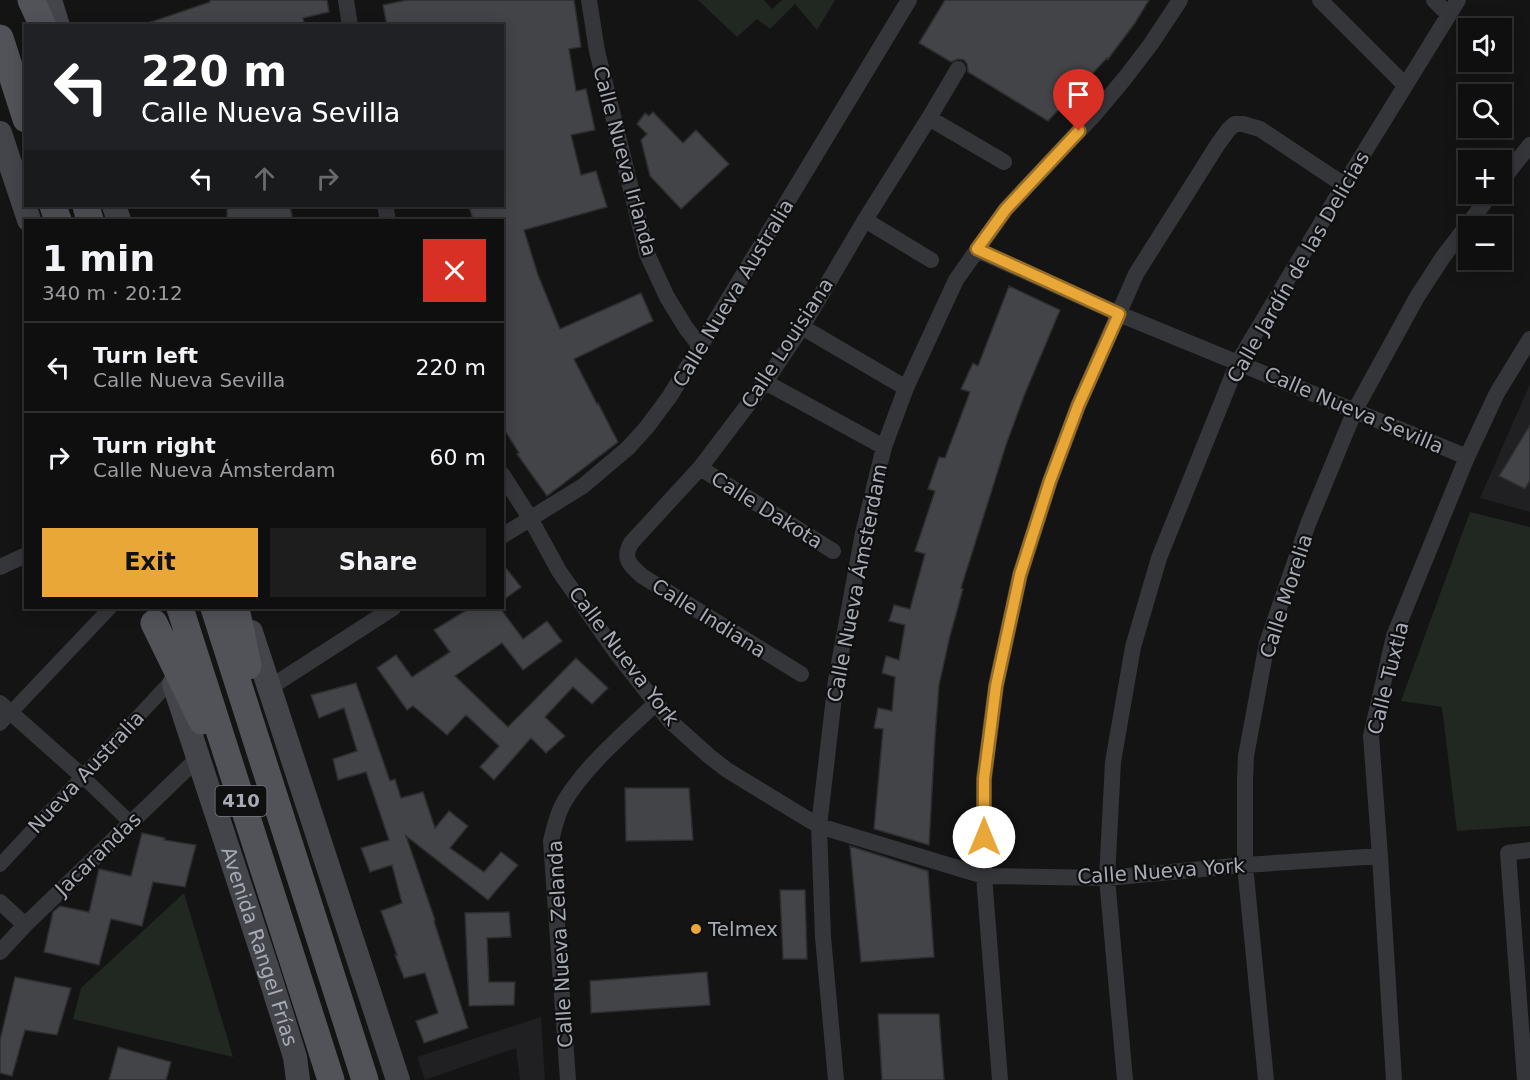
<!DOCTYPE html>
<meta charset="utf-8">
<style>
body{margin:0;font-family:"DejaVu Sans",sans-serif;background:#1d1d1e;color:#f1f3f6;height:100vh;display:flex;flex-direction:column;font-size:22px;white-space:nowrap}
*{box-sizing:border-box;margin:0}
p{font-size:20px;color:#9b9c9f}
.icon{flex:none;width:33px;height:33px;fill:none;stroke:currentColor;stroke-width:2;stroke-linecap:round;stroke-linejoin:round}
.map{position:relative;flex:1;overflow:hidden}
.panel{position:absolute;left:24px;top:219px;width:480px;height:390px;display:flex;flex-direction:column;background:#0f0f10;border-radius:0px;box-shadow:0 3px 15px #0003,0 0 0 2px #2f2f30}
.panel>*{flex:none}
.guide{position:absolute;left:24px;top:24px;width:480px;height:183px;border-radius:0px;box-shadow:0 3px 15px #0003,0 0 0 2px #2f2f30;background:#202124;color:#fff;overflow:hidden}
.fabs{position:absolute;left:1458px;top:18px;display:grid;gap:12px}
.fabs a{display:grid;place-items:center;width:54px;height:54px;border-radius:0px;background:#0f0f10;box-shadow:0 3px 15px #0003,0 0 0 2px #2f2f30;font-size:30px}
.pin{position:absolute;display:grid;place-items:center;width:51px;height:51px;color:#fff;margin:-62px -26px;border-radius:50% 50% 50% 0;rotate:-45deg;box-shadow:0 0 6px #0007}
.pin .icon{rotate:45deg}
.me{position:absolute;width:66px;margin:-33px;rotate:0deg;stroke-linejoin:round;filter:drop-shadow(0 0 4px #0008)}
.turn{display:flex;align-items:center;gap:21px;height:126px;padding:0 18px;font-size:27px}
.turn .icon{width:78px;height:78px;stroke-width:2.5}
.turn b{display:block;font-size:42px;line-height:51px}
.lanes{display:flex;align-items:center;height:57px;padding:0 18px;background:#0003;justify-content:center;gap:30px;direction:ltr}
.lanes .off{opacity:.35}
.round{display:grid;place-items:center;flex:none;width:63px;height:63px;border-radius:0px;background:#1d1d1e}
.summary{display:flex;align-items:center;justify-content:space-between;height:102px;padding:0 18px}
h1{font-size:36px;font-weight:600;line-height:45px}
.primary-button{display:flex;gap:12px;margin-top:auto;padding:12px 18px}
.primary-button a{flex:1;height:69px;border-radius:0px;background:#e9a738;color:#111;font-size:24px;font-weight:600;line-height:69px;text-align:center}
.primary-button a+a{background:#1d1d1e;color:#f1f3f6}
ul{padding:0;list-style:none}
li{display:flex;align-items:center;gap:18px;height:90px;padding:0 18px;border-top:2px solid #2f2f30}
li div{flex:1}
li b{display:block;font-size:22px}
li em{font-style:normal}
.map>svg:first-child{display:block}
.built{fill:#202022}
.green{fill:#202821}
.building{fill:#434448;stroke:#2e2e31;stroke-width:1.5}
.lines{fill:none;stroke-linecap:round;stroke-linejoin:round}
.pedestrian{stroke:#35363a;stroke-width:14}
.minor{stroke:#35363a;stroke-width:16}
.secondary{stroke:#43454a;stroke-width:24}
.primary{stroke:#515359;stroke-width:27}
.route-casing{stroke:#976d24;stroke-width:15}
.route{stroke:#e9a738;stroke-width:10}
.poi-dot{fill:#e9a738;stroke:#0f0f10;stroke-width:2}
.labels{text-anchor:middle;stroke-width:4.5;stroke-linejoin:round;paint-order:stroke}
.shield{fill:#0f0f10;stroke:#797c84;stroke-width:1.5}
.shield-label{font-size:18px;font-weight:bold;fill:#a6abb5}
.street-label{font-size:20px;fill:#a6abb5;stroke:#0f0f10}
.poi-label{font-size:20px;fill:#a6abb5;stroke:#0f0f10;text-anchor:start}
</style>
<div class="map">
<svg width="1530" height="1080" viewBox="0 0 1530 1080">
<rect width="100%" height="100%" fill="#141415"/>
<!-- built -->
<path class="built" d="M1530 384V512L1480 498Z
M541 1017 545 1080H520L516 1048 425 1080 417 1057Z"/>
<!-- green -->
<path class="green" d="M698 0H764L772 9 782 0H835L817 30 795 4 770 29 757 19 737 37Z
M1470 512 1530 527V826L1457 831 1442 707 1401 701Z
M184 893 233 1057 73 1019 81 988Z"/>
<!-- building -->
<path class="building" d="M210 0H327L329 12 303 18 305 26H149L148 23 210 2Z
M407 0H574L581 47 569 49 576 91 586 89 595 130 571 135 581 175 596 171 607 207 524 230 538 275 560 329 641 293 653 321 574 359 597 404 598 403 618 442 547 496 517 454 519 453 502 426V220H473L469 206H502V26H387L383 5Z
M945 0H1149L1135 23 1108 59 1107 58 1048 121 968 72 967 64 964 60 958 59 951 62 919 43Z
M653 112 683 143 696 130 729 164 681 209 650 176 641 140 647 134 637 124 645 113 649 116Z
M227 206H290L293 220H227Z
M1009 286 1060 310 1024 396 1006 445 961 588 963 589 950 636 939 685 935 737 929 845 874 829 883 729 874 728 878 708 892 711 895 677 882 673 886 656 899 660 905 625 889 621 894 605 910 609 925 554 915 551 935 491 928 489 939 457 945 458 970 392 961 389 973 363 978 366Z
M1530 425V480L1525 489 1499 476Z
M502 563 521 587 502 601Z
M470 608H500L523 639 547 621 562 641 523 670 502 643 455 676 508 727 576 658 608 688 592 704 573 687 545 717 565 736 546 753 531 738 494 780 480 767 499 746 466 715 447 735 413 706 407 710 377 668 396 655 412 677 450 652 434 630Z
M356 683 390 781 395 779 401 798 423 792 435 828 449 811 468 826 450 848 484 872 501 852 518 865 488 900 406 836 435 920 434 921 468 1028 424 1043 416 1021 438 1013 425 973 404 978 395 955H397L381 911 402 903 392 865 370 872 361 848 389 840 366 772 338 780 333 759 357 751 344 708 319 718 311 695Z
M625 788H689L693 840 626 841Z
M142 833 165 838 164 840 196 845 185 887 153 882 142 926 111 919 99 965 44 952 53 912 60 906 89 912 99 869 131 876Z
M850 846 928 871 934 957 861 962Z
M780 890H805L807 959H783Z
M509 912 511 937 487 938 489 982H515L514 1005 469 1006 465 913Z
M707 972 710 1005 591 1013 590 981Z
M15 977 71 988 57 1035 25 1030 12 1076 0 1073V1040Z
M878 1014H939L944 1080H882Z
M118 1047 171 1062 166 1080H109Z"/>
<g class="lines">
<!-- pedestrian -->
<path class="pedestrian" d="M0 724 110 608
M82 776 131 823
M0 865 172 680"/>
<!-- minor -->
<path class="minor" d="M346 0 350 26
M589 0 597 51 647 254 667 297 686 328 700 346
M1320 0 1405 85
M1434 0 1449 15
M929 118 1004 162
M1502 180 1530 145
M385 206 388 220
M865 220 931 260
M977 250 1119 314 1467 457
M802 327 906 388
M765 382 884 447
M700 468 833 551
M502 474 530 518 559 571 615 651 670 721 709 756 727 770 819 826 984 876 1107 878 1245 865 1380 856
M502 536 583 486 628 448 647 427 670 396 909 0
M0 567 26 555
M801 674 642 576C630 565 622 559 631 543L700 468 765 382 802 327 865 220 929 118 958 69
M269 688 393 608
M0 703 82 776
M0 902 25 925
M0 952 25 925 198 758
M568 1080 551 841C554 828 557 814 564 802 586 765 625 733 656 703
M836 1080 823 937 819 826 836 680 863 533 884 447 906 388 956 280 1006 209 1094 115 1125 78 1151 44 1180 0
M1000 1080 984 876V779L996 686 1020 575 1050 481 1078 406 1136 274 1218 144 1229 129 1235 124H1243L1260 129 1344 185
M1125 1080 1107 878 1113 762 1133 647 1159 558 1238 362 1344 185 1458 0
M1266 1080 1245 865V780L1246 756 1267 643 1308 524 1355 410 1417 297 1443 257 1491 194
M1394 1080 1380 856 1371 736 1394 636 1467 457 1497 393 1530 339
M1525 1080 1508 853 1530 850"/>
<!-- secondary -->
<g class="secondary">
<path d="M50 0 58 26"/>
<path d="M0 133 29 220"/>
<path d="M114 206 119 220"/>
<path d="M251 632 398 1080"/>
<path id="s1" d="M174 684 271 980 295 1057 298 1080"/>
</g>
<!-- primary -->
<path class="primary" d="M31 0 43 26
M0 38 26 119
M53 206 58 220
M86 206 90 220
M180 608 331 1080
M214 608 365 1080
M236 608 248 666
M154 623 202 721"/>
</g>
<g class="lines">
<defs>
<path id="route" d="M984 837V779L990 733 996 686 1020 575 1050 481 1078 406 1119 314 977 249 1006 209 1079 131"/>
</defs>
<!-- route casing -->
<use href="#route" class="route-casing"/>
<!-- route -->
<use href="#route" class="route"/>
</g>
<!-- markers -->
<circle class="poi-dot" cx="696" cy="929" r="6"/>
<g class="labels">
<!-- shield labels -->
<rect class="shield" x="215.5" y="786" width="51" height="30" rx="4.5"/>
<g class="shield-label">
<text x="241" y="807">410</text>
</g>
<!-- street labels -->
<g class="street-label">
<text transform="translate(625 161) rotate(75)" y="7">Calle Nueva Irlanda</text>
<text transform="translate(1298 267) rotate(-60)" y="7">Calle Jardín de las Delicias</text>
<text transform="translate(733 293) rotate(-59)" y="7">Calle Nueva Australia</text>
<text transform="translate(787 343) rotate(-57)" y="7">Calle Louisiana</text>
<text transform="translate(1354 410) rotate(23)" y="7">Calle Nueva Sevilla</text>
<text transform="translate(767 510) rotate(32)" y="7">Calle Dakota</text>
<text transform="translate(857 583) rotate(-79)" y="7">Calle Nueva Ámsterdam</text>
<text transform="translate(1286 596) rotate(-72)" y="7">Calle Morelia</text>
<text transform="translate(709 618) rotate(32)" y="7">Calle Indiana</text>
<text transform="translate(624 656) rotate(53)" y="7">Calle Nueva York</text>
<text transform="translate(1388 678) rotate(-76)" y="7">Calle Tuxtla</text>
<text transform="translate(86 772) rotate(-47)" y="7">Nueva Australia</text>
<text transform="translate(98 854) rotate(-44)" y="7">Jacarandas</text>
<text transform="translate(1161 871) rotate(-4)" y="7">Calle Nueva York</text>
<text transform="translate(560 944) rotate(-93)" y="7">Calle Nueva Zelanda</text>
<text dy="7" stroke="none"><textPath href="#s1" startOffset="276">Avenida Rangel Frías</textPath></text>
</g>
<!-- poi labels -->
<g class="poi-label">
<text x="708" y="936">Telmex</text>
</g>
</g>
</svg>
<div class="fabs">
<a><svg class="icon" aria-label="sound" viewBox="0 0 24 24"><path d="M4 9h4l5-4v14l-5-4H4zM17 9q2 3 0 6"/></svg></a>
<a><svg class="icon" aria-label="search" viewBox="0 0 24 24"><circle cx="10" cy="10" r="6"/><path d="M15 15l6 6"/></svg></a>
<a>+</a>
<a>−</a>
</div>
<div class="pin" style="left:1079px;top:131px;background:#d93025"><svg class="icon" aria-label="arrive" viewBox="0 0 24 24"><path d="M6 21V4h12l-3 4 3 4H6"/></svg></div>
<svg class="me" style="left:984px;top:837px" viewBox="-20 -20 40 40"><circle r="19" fill="#fff"/><path d="M0-13L10 11 0 6-10 11z" fill="#e9a738"/></svg>
<div class="guide">
<div class="turn"><svg class="icon" aria-label="left" viewBox="0 0 24 24"><path d="M17 20v-9H6M10 6l-5 5 5 5"/></svg><div><b>220 m</b>Calle Nueva Sevilla</div></div>
<div class="lanes"><svg class="icon" aria-label="left" viewBox="0 0 24 24"><path d="M17 20v-9H6M10 6l-5 5 5 5"/></svg><svg class="icon off" aria-label="ahead" viewBox="0 0 24 24"><path d="M12 20V5M6 11l6-6 6 6"/></svg><svg class="icon off" aria-label="right" viewBox="0 0 24 24"><path d="M7 20v-9h11M14 6l5 5-5 5"/></svg></div>
</div>
<section class="panel">
<div class="summary"><div><h1>1 min</h1><p>340 m · 20:12</p></div><a class="round" style="background:#d93025;color:#fff"><svg class="icon" aria-label="close" viewBox="0 0 24 24"><path d="M6 6l12 12M18 6L6 18"/></svg></a></div>
<ul>
<li><svg class="icon" aria-label="left" viewBox="0 0 24 24"><path d="M17 20v-9H6M10 6l-5 5 5 5"/></svg><div><b>Turn left</b><p>Calle Nueva Sevilla</p></div><em>220 m</em></li>
<li><svg class="icon" aria-label="right" viewBox="0 0 24 24"><path d="M7 20v-9h11M14 6l5 5-5 5"/></svg><div><b>Turn right</b><p>Calle Nueva Ámsterdam</p></div><em>60 m</em></li>
</ul>
<div class="primary-button"><a>Exit</a><a>Share</a></div>
</section>
</div>
